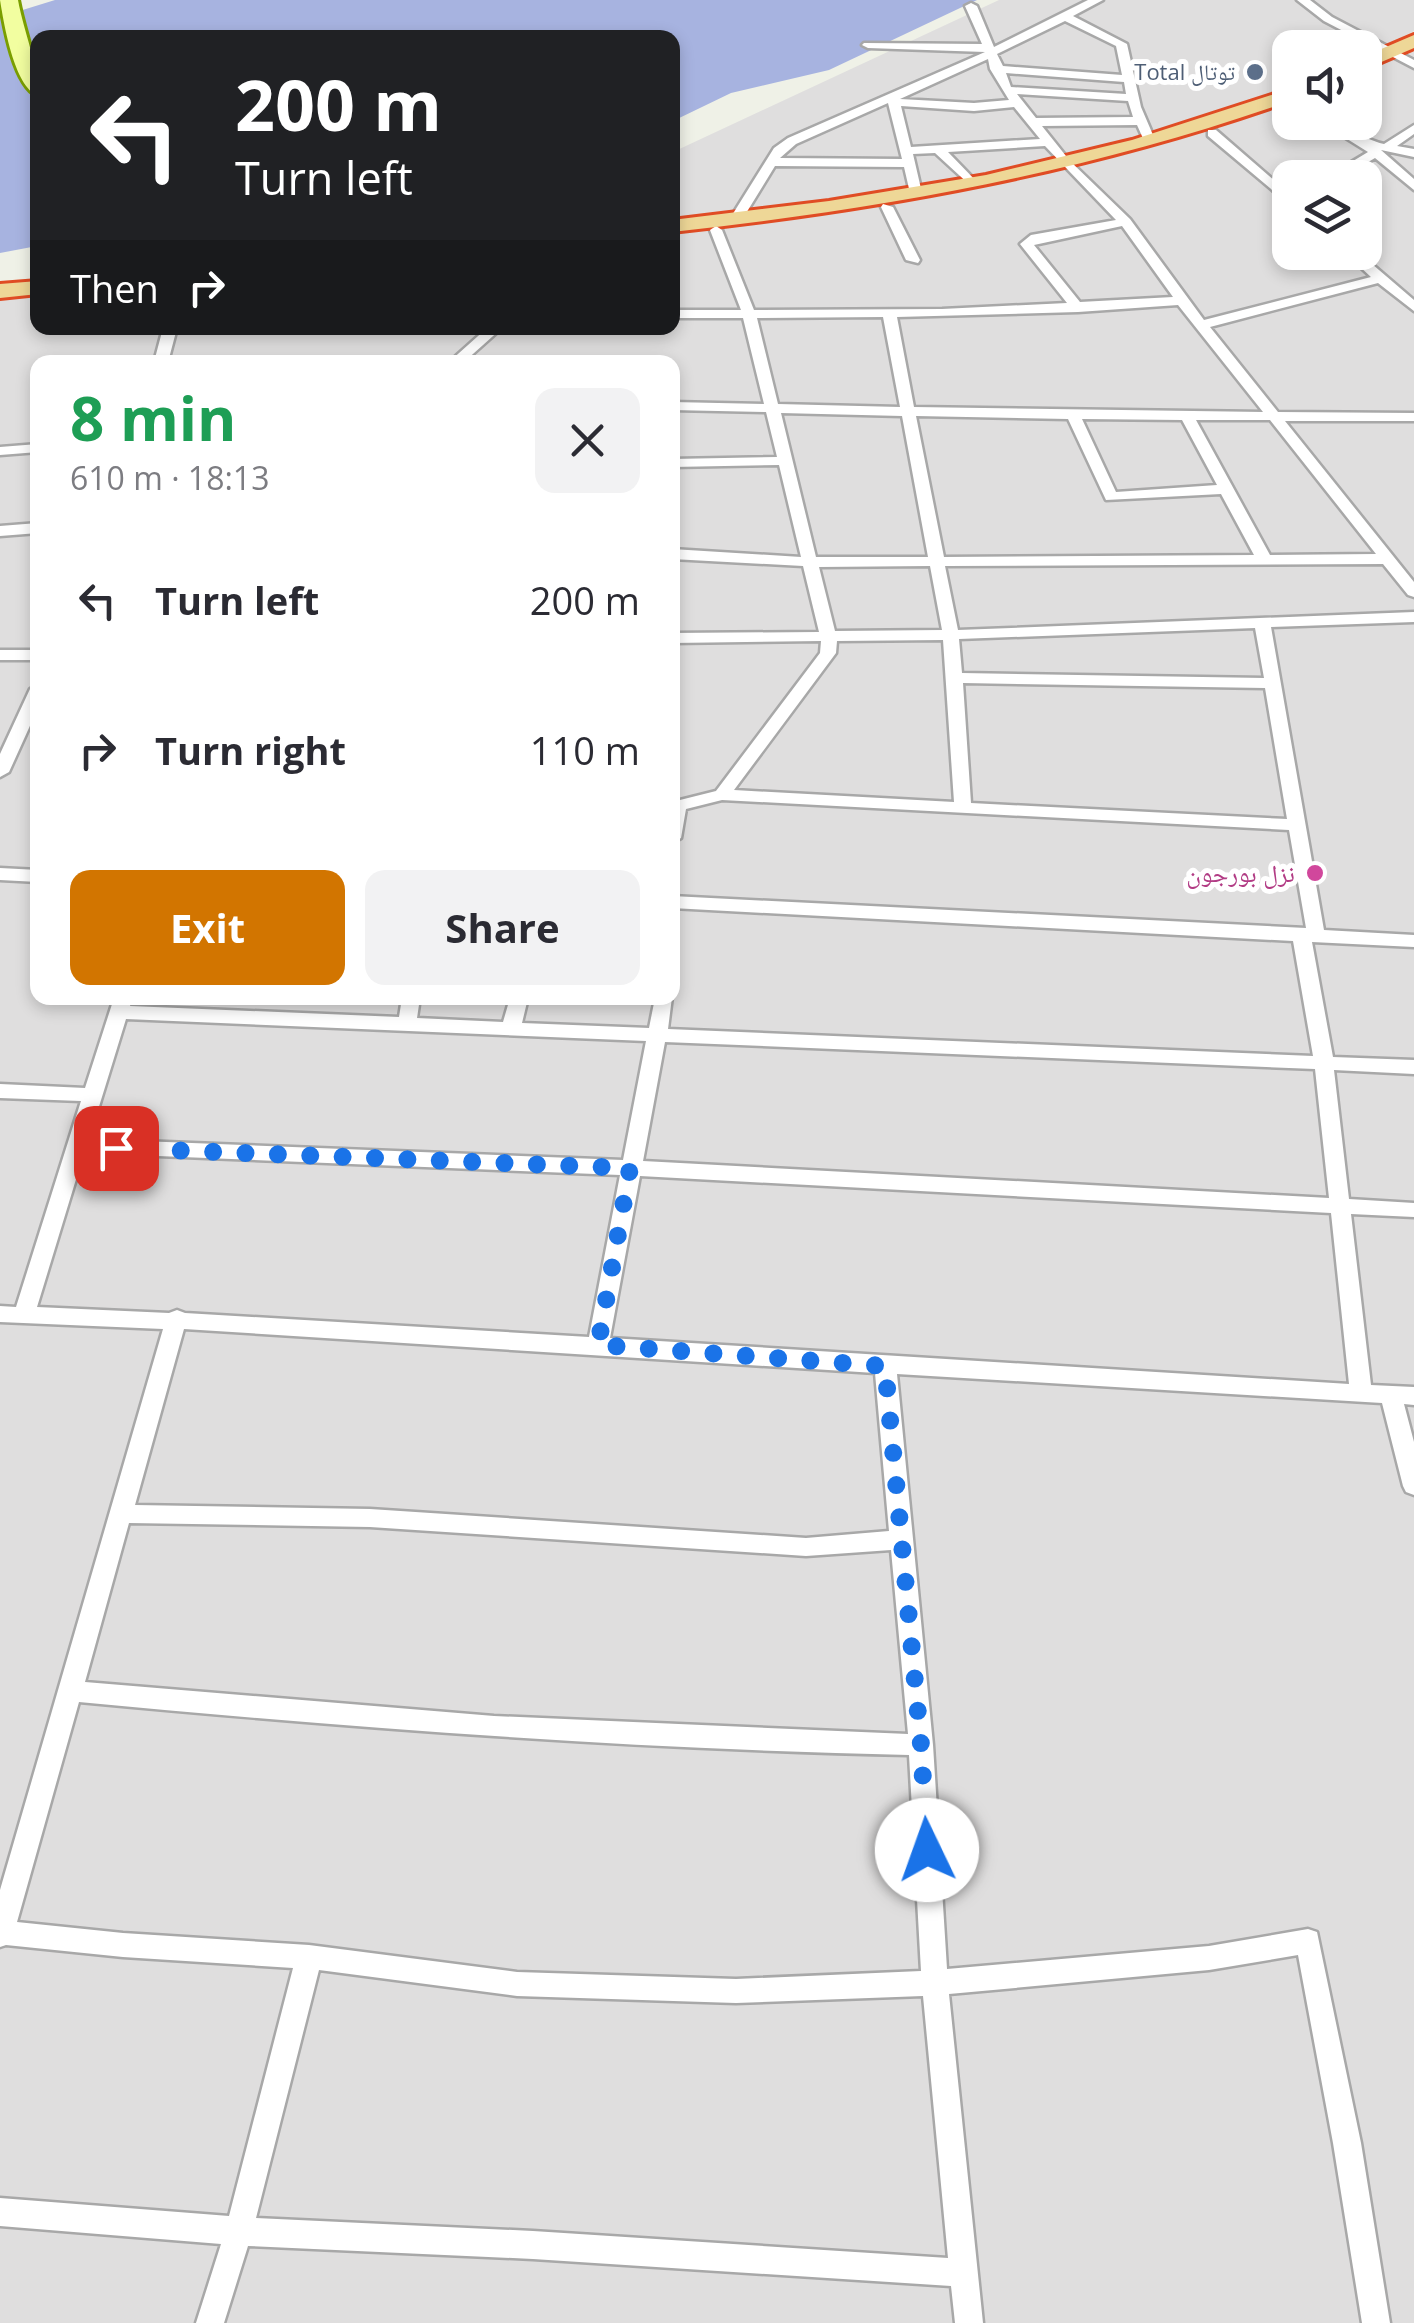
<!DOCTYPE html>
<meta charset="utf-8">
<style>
body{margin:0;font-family:"Open Sans","Noto Naskh Arabic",sans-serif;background:#f2f2f3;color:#2b2b33;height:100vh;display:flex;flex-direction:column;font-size:38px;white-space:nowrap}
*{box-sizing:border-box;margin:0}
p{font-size:32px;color:#7c7c81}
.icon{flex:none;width:55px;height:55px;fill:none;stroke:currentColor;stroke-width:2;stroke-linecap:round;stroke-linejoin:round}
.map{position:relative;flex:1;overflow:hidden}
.side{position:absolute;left:30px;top:355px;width:650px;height:650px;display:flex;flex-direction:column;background:#fff;border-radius:20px;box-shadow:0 5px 15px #0003}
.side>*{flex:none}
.hud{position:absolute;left:30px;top:30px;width:650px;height:305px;border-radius:20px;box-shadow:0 5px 15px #0003;background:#202124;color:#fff;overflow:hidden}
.tools{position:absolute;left:1272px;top:30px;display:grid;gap:20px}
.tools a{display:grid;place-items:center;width:110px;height:110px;border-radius:20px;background:#fff;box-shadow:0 5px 15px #0003;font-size:50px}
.pin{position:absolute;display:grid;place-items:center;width:85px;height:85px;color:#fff;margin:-42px;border-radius:20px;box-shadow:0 5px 15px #0006}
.me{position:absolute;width:110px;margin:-55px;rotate:357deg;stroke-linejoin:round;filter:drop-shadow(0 0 8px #0008)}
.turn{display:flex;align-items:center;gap:35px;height:210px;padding:0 40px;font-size:45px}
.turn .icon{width:130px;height:130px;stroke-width:2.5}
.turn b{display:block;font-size:70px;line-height:85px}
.then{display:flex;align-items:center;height:95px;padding:0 40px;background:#0003;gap:20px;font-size:38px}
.round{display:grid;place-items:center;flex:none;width:105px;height:105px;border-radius:20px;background:#f2f2f3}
.overview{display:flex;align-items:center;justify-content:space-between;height:170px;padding:0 40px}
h1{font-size:60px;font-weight:700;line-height:75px;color:#1e9e55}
.cta{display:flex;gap:20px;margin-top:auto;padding:20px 40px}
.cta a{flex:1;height:115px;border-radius:20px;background:#d27500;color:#fff;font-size:40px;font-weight:700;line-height:115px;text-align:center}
.cta a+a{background:#f2f2f3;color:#2b2b33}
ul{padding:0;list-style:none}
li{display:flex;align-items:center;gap:30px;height:150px;padding:0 40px}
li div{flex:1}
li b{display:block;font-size:38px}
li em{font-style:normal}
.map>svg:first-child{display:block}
.residential{fill:#dfdede;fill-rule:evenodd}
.water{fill:#a7b3e0}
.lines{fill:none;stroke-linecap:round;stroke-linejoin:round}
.minor-casing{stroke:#a8a8a8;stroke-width:5}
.primary-casing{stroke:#7a9e00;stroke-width:6}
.trunk-casing{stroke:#e04c24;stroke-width:6}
.minor{fill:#fff;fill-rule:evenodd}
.primary{fill:#f2fea0;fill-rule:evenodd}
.trunk{fill:#eed797;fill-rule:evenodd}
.route{stroke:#1a73e8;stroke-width:18;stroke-dasharray:0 32.4}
.service-dot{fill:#5c6f8a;stroke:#fff;stroke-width:4}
.hotel-dot{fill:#d1479c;stroke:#fff;stroke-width:4}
.labels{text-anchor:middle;stroke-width:10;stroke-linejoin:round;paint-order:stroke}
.far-service-label{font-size:22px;fill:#4e5e75;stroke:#fff;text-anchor:end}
.hotel-label{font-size:25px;fill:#b23c85;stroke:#fff;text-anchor:end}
</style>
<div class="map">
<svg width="1414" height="2323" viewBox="0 0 1414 2323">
<rect width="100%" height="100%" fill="#eff1e7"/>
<!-- residential -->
<path class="residential" d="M999 0H1414V31L1389 44 1414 52V2323H0V282L37 279 38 328H672L673 152ZM1290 48H1365V122H1290ZM1290 178H1365V252H1290ZM38 362H672V998H38Z"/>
<!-- water -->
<path class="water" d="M55 0H977L829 70 731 93 673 121 672 38H38L37 246 0 253V17Z"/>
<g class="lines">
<defs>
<path id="minor" d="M1088 0H1103L1073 16 1127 44 1141 107 1156 142 1146 145 1137 125 1042 126 1070 161 1130 219 1204 320 1371 277 1344 252H1358L1414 300V311L1378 283 1210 327 1278 412 1414 413V421H1285L1414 582V597L1408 595 1383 564 945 566 958 630 1414 612V622L1271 627 1324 930 1414 935V947L1312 942 1333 1057 1414 1060V1074L1334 1070 1349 1199 1414 1203V1217L1351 1214 1371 1385 1414 1387V1405L1404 1404 1414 1442V1495L1406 1492 1403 1486 1382 1403 897 1374 933 1745 947 1969 1209 1946 1308 1929 1317 1932 1361 2143 1390 2323H1362L1333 2143 1298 1955 1209 1970 949 1994 983 2323H955L951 2286 533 2259 248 2246 224 2323H196L221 2244 0 2226V2198L229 2216 293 1968 123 1957 6 1945 0 1947V1890L163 1329 0 1322V1306L16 1307 81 1101 0 1098V1084L85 1088 114 998H132L130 1006 399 1017 402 998H420L417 1018 503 1022 510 998H528L522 1023 649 1028 655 998 672 997 668 1029 1313 1056 1293 941 672 908V896L1306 928 1289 830 722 800 686 809 681 838 672 843V802L716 791 820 653 821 641 672 643V633L819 632 803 566 672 559V549L801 557 779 465 672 467V459L777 457 766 412 672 410V402L764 404 743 318H672V310H741L710 230 716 226 722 230 754 310 942 309 1067 303 1020 244 1031 235 1116 220 1045 146 948 152 978 183 972 187 935 153 913 154 922 193 916 197 910 193 904 167 775 166 740 223 729 220 774 148 788 138 985 52 868 48 862 45 864 43 982 44 965 6 971 3 977 6 994 47ZM1065 21 1116 46 1122 75 1003 66 997 54ZM988 59 990 69 1009 100 974 103 900 99ZM1006 73 1124 82 1126 94 1011 87ZM1017 94 1128 101 1133 117 1036 118ZM888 103 902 159 780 158 796 144ZM901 106 974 111 1014 107 1040 139 911 147ZM1122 226 1173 297 1080 302 1034 245ZM1178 305 1263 412 914 407 897 317 1078 312ZM883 317 900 407 778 404 757 318ZM781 413 902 416 928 557H816ZM916 416 1068 419 1106 500 1221 494 1254 555 944 557ZM1082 419 1182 420 1217 485 1116 492ZM1196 420H1270L1376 554 1270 555ZM930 566 942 630 835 631 819 567ZM1255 628 1264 678 962 673 959 639ZM943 640 954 802 734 790 836 653 837 641ZM963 683 1265 688 1287 819 971 803ZM126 1019 646 1041 623 1160 89 1139ZM665 1042 1315 1069 1329 1198 643 1161ZM84 1153 620 1175 589 1337 185 1313 177 1310 169 1313 37 1307ZM640 1176 1331 1213 1349 1384 610 1338ZM184 1329 875 1373 889 1531 806 1538 370 1509 135 1505ZM129 1523 370 1527 806 1556 891 1550 908 1734 494 1716 85 1682ZM79 1702C355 1728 632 1749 909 1755L921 1971 736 1979 517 1972 309 1945 123 1933 17 1922ZM319 1970 517 1996 736 2003 923 1996 948 2258 533 2231 256 2218Z
M1297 0H1310L1332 17 1414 60V68L1324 21Z
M1320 122C1344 122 1361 139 1384 144L1414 125V134L1397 146 1414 149V157L1381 150 1414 179V190L1375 158 1341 178H1325L1368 152Z
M1208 130H1216L1290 194V205L1208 136Z
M883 204 893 207 920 260 918 263 906 260 881 207Z
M163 328H177L168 362H154Z
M487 328H502L464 362H449Z
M38 444V452L0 455V447Z
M38 523V533L0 536V526Z
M0 650H38V660H0Z
M38 684V708L9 772 0 777V754L30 689Z
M0 868 38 870V882L0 880Z"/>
<path id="primary" d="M0 0H18C24 33 38 63 38 96 14 86 4 24 0 0Z"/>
<path id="trunk" d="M1414 35V48L1365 69V56Z
M1290 89V101C1089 172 884 209 672 232V220L829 201 986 175 1132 140Z
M38 281V294L0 298V284Z"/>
</defs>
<!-- minor casing -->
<use href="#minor" class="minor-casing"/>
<!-- primary casing -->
<use href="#primary" class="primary-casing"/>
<!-- trunk casing -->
<use href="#trunk" class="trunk-casing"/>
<!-- minor -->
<use href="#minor" class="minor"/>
<!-- primary -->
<use href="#primary" class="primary"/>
<!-- trunk -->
<use href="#trunk" class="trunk"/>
</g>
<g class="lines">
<!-- route -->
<path class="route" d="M116 1148 630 1168 598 1345 885 1366 921 1745 927 1850"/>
</g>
<!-- markers -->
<circle class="service-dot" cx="1255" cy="72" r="10"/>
<circle class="hotel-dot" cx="1315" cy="873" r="10"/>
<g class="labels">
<!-- far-service labels -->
<g class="far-service-label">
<text x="1235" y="80">Total توتال</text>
</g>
<!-- hotel labels -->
<g class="hotel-label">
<text x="1295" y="882">نزل بورجون</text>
</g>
</g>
</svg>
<div class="tools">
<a><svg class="icon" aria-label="sound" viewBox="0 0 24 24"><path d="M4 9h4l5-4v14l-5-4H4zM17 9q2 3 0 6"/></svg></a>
<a><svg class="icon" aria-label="layers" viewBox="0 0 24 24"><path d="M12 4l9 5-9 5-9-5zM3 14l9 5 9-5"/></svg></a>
</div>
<div class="pin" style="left:116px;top:1148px;background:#d93025"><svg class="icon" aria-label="arrive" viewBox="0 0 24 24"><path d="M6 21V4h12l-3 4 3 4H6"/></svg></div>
<svg class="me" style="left:927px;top:1850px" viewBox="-20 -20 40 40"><circle r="19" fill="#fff"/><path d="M0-13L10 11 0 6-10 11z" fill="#1a73e8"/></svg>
<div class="hud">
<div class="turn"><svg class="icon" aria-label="left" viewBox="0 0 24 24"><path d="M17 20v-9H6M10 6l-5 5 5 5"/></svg><div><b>200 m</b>Turn left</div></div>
<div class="then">Then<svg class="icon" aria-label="right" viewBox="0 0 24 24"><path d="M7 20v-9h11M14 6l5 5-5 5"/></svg></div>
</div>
<section class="side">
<div class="overview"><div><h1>8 min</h1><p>610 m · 18:13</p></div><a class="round"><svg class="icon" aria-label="close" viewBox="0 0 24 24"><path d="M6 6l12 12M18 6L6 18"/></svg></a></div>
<ul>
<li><svg class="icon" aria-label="left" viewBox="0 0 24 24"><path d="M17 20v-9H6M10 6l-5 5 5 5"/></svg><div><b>Turn left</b></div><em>200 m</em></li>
<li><svg class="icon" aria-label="right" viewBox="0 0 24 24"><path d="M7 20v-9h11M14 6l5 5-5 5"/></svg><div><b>Turn right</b></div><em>110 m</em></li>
</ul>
<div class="cta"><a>Exit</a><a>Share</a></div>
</section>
</div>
